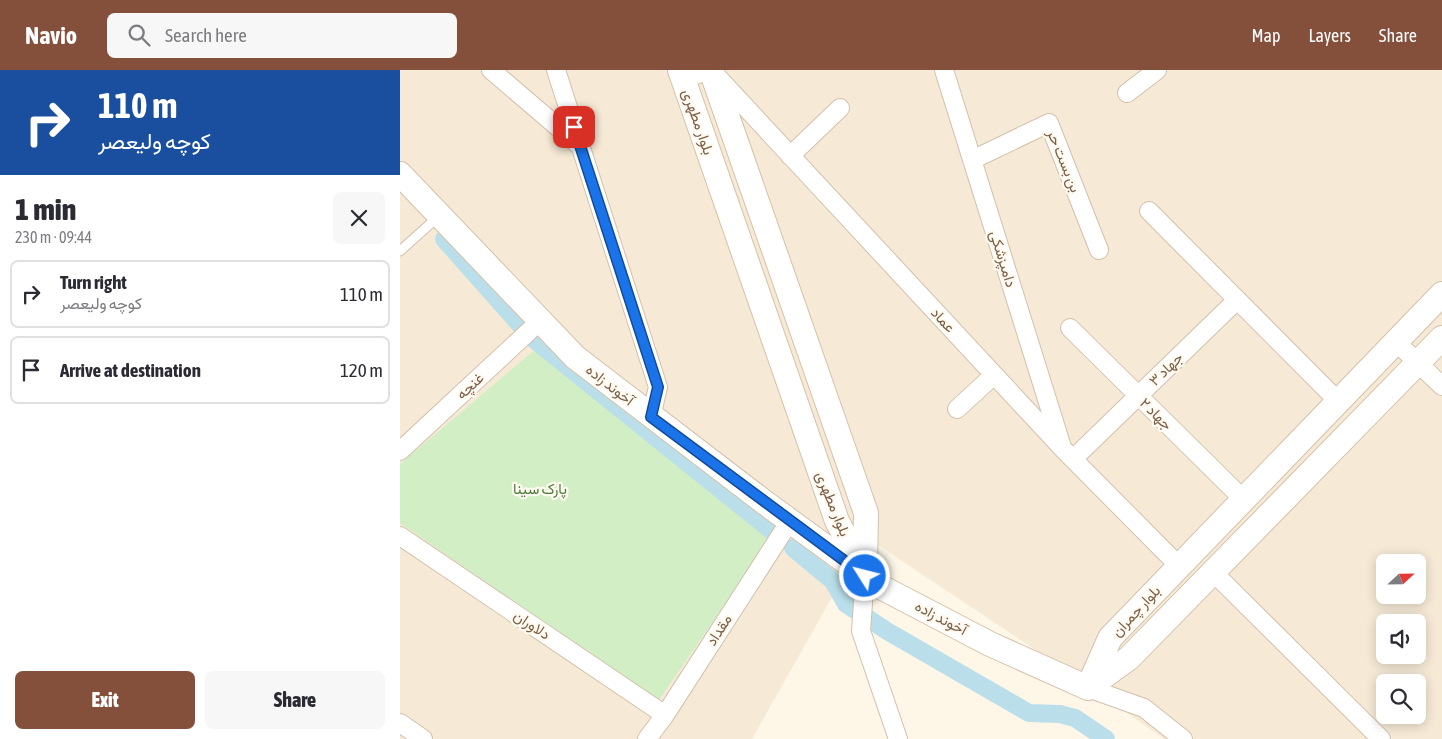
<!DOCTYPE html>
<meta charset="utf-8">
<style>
body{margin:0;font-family:"Asap Condensed",Vazirmatn,sans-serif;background:#f7f7f7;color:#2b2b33;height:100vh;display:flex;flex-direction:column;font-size:19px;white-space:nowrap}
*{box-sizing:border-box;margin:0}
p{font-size:16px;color:#7c7c81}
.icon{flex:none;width:28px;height:28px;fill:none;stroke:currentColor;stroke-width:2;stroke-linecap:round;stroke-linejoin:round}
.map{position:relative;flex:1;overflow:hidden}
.sheet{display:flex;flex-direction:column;background:#fff;width:400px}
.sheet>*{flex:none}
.top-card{background:#1a4fa0;color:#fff;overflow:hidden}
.needle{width:32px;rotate:68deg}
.buttons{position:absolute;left:976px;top:484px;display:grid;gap:10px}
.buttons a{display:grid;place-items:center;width:50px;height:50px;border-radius:8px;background:#fff;box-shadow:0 2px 12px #0003;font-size:25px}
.pin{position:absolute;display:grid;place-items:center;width:42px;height:42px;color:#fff;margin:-21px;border-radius:10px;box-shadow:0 2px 8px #0006}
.me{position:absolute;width:55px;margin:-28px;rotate:306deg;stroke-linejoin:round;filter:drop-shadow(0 0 4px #0008)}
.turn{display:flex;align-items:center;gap:18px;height:105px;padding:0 15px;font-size:22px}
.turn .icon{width:65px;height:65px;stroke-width:2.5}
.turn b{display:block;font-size:35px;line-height:42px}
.round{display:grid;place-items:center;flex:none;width:52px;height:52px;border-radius:8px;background:#f7f7f7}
.head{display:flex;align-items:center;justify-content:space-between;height:85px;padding:0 15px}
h1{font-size:30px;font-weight:800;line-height:38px}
.cta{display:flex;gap:10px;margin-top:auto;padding:10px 15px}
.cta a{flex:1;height:58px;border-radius:8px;background:#844f3b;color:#fff;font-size:20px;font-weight:800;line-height:58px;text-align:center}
.cta a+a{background:#f7f7f7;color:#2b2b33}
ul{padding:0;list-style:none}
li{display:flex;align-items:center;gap:15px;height:68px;margin:0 10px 8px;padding:0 5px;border:2px solid #e1e1e2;border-radius:8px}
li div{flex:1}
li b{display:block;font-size:19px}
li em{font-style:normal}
header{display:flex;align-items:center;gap:30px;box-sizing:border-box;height:70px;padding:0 25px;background:#844f3b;color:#fff}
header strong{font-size:24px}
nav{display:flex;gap:28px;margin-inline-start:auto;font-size:18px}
.search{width:350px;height:45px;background:#f7f7f7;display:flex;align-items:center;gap:12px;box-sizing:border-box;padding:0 18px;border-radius:8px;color:#7c7c81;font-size:19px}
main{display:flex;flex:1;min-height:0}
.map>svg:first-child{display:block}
.residential{fill:#f6ead6;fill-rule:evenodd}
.green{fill:#d1eec4}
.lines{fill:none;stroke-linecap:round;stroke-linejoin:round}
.canal{stroke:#badfea;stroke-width:18}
.lane-casing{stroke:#d2c0ac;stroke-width:11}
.street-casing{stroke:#d2c0ac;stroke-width:20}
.secondary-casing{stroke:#d5c1a9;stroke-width:26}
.lane{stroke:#fff;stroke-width:9}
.street{stroke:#fff;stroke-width:18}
.secondary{stroke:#fff;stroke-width:24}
.route-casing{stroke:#114b97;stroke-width:12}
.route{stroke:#1a73e8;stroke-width:9}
.labels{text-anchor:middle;stroke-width:4.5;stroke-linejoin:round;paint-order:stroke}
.street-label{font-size:15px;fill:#7b5f49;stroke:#fffaf0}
.park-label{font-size:15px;fill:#4a7b3d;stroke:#fffaf0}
</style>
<header>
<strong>Navio</strong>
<div class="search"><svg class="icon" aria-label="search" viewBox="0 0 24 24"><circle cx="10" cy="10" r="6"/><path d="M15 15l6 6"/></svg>Search here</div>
<nav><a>Map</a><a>Layers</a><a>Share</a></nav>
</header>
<main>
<section class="sheet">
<div class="top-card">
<div class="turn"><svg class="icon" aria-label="right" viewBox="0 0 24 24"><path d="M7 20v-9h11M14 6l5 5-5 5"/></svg><div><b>110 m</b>کوچه ولیعصر</div></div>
</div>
<div class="head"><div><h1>1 min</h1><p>230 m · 09:44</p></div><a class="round"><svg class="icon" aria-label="close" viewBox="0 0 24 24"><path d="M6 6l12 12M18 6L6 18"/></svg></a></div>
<ul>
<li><svg class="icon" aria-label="right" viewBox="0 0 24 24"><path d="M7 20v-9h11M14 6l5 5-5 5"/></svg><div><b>Turn right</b><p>کوچه ولیعصر</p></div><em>110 m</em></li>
<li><svg class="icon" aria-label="arrive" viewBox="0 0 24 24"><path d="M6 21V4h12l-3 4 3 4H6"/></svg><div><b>Arrive at destination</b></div><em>120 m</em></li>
</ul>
<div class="cta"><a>Exit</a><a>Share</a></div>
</section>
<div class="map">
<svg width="1042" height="669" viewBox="0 0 1042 669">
<rect width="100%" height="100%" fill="#fef7e8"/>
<!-- residential -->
<path class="residential" d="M0 0H1042V669H764L679 609 466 467 352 669H0ZM985 492H1018V525H985ZM985 552H1018V585H985ZM985 612H1018V645H985Z"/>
<!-- green -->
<path class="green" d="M137 278 371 467 259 630 0 453V394Z"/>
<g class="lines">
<!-- canal -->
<path class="canal" d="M44 169 131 267 372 461
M393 478 433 511 446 534 487 561 629 643 660 644 675 648 706 669"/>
<defs>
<path id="lane" d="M0 181 39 146"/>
<path id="street" d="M91 0 180 76
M156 0 258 317 251 347
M544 0 661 374
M283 9 311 0 663 379 779 496
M727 23 757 0
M390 86 440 38
M572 90 649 53 699 180
M749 141 938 331
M670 258 843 429
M995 271 1042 316
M557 339 594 305
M0 381 140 251
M673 389 837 230
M0 466 265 645
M813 502 981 669
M465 505 461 561 498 669
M688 618 744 638 783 669
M0 653 23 669
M247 669 265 645 390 451"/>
<path id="secondary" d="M280 0 437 451 463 500
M311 0 466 443 465 501
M0 104 175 287 364 432 479 516 590 574 688 618
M689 617 729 588 1042 268
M688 618 710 568 1042 224"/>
</defs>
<!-- lane casing -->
<use href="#lane" class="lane-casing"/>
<!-- street casing -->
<use href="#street" class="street-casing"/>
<!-- secondary casing -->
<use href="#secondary" class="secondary-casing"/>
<!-- lane -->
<use href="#lane" class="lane"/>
<!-- street -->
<use href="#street" class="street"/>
<!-- secondary -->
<use href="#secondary" class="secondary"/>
</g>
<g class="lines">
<defs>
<path id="route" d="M174 57 258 317 251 347 465 506"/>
</defs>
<!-- route casing -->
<use href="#route" class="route-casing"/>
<!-- route -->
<use href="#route" class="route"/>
</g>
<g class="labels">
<!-- street labels -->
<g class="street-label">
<text transform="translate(298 52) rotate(71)" y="5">بلوار مطهری</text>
<text transform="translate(664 91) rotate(68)" y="5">بن بست حر</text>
<text transform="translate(603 189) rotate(73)" y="5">دامپزشکی</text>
<text transform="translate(543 250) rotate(47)" y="5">عماد</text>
<text transform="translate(766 299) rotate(-44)" y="5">جهاد ۳</text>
<text transform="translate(210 315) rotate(38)" y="5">آخوند زاده</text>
<text transform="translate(70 316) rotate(-43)" y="5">غنچه</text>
<text transform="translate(756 344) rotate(45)" y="5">جهاد ۲</text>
<text transform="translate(433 434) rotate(68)" y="5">بلوار مطهری</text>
<text transform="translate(736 541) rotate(-47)" y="5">بلوار چمران</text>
<text transform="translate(541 548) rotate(28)" y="5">آخوند زاده</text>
<text transform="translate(132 555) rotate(34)" y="5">دلاوران</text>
<text transform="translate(319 560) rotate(-57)" y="5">مقداد</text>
</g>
<!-- park labels -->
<g class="park-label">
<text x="140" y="424">پارک سینا</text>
</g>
</g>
</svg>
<div class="buttons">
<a><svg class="needle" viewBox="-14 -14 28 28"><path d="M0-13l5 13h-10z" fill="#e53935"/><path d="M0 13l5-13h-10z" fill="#7c7c81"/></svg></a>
<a><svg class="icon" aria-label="sound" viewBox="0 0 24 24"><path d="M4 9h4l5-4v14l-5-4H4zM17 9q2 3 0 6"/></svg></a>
<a><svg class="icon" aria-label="search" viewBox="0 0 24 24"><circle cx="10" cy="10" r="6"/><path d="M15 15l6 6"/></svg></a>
</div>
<div class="pin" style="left:174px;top:57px;background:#d93025"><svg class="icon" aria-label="arrive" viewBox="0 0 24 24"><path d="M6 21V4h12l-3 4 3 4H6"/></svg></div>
<svg class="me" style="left:465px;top:506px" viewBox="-20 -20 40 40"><circle r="17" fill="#1a73e8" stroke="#fff" stroke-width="3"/><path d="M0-11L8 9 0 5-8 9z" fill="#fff"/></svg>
</div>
</main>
